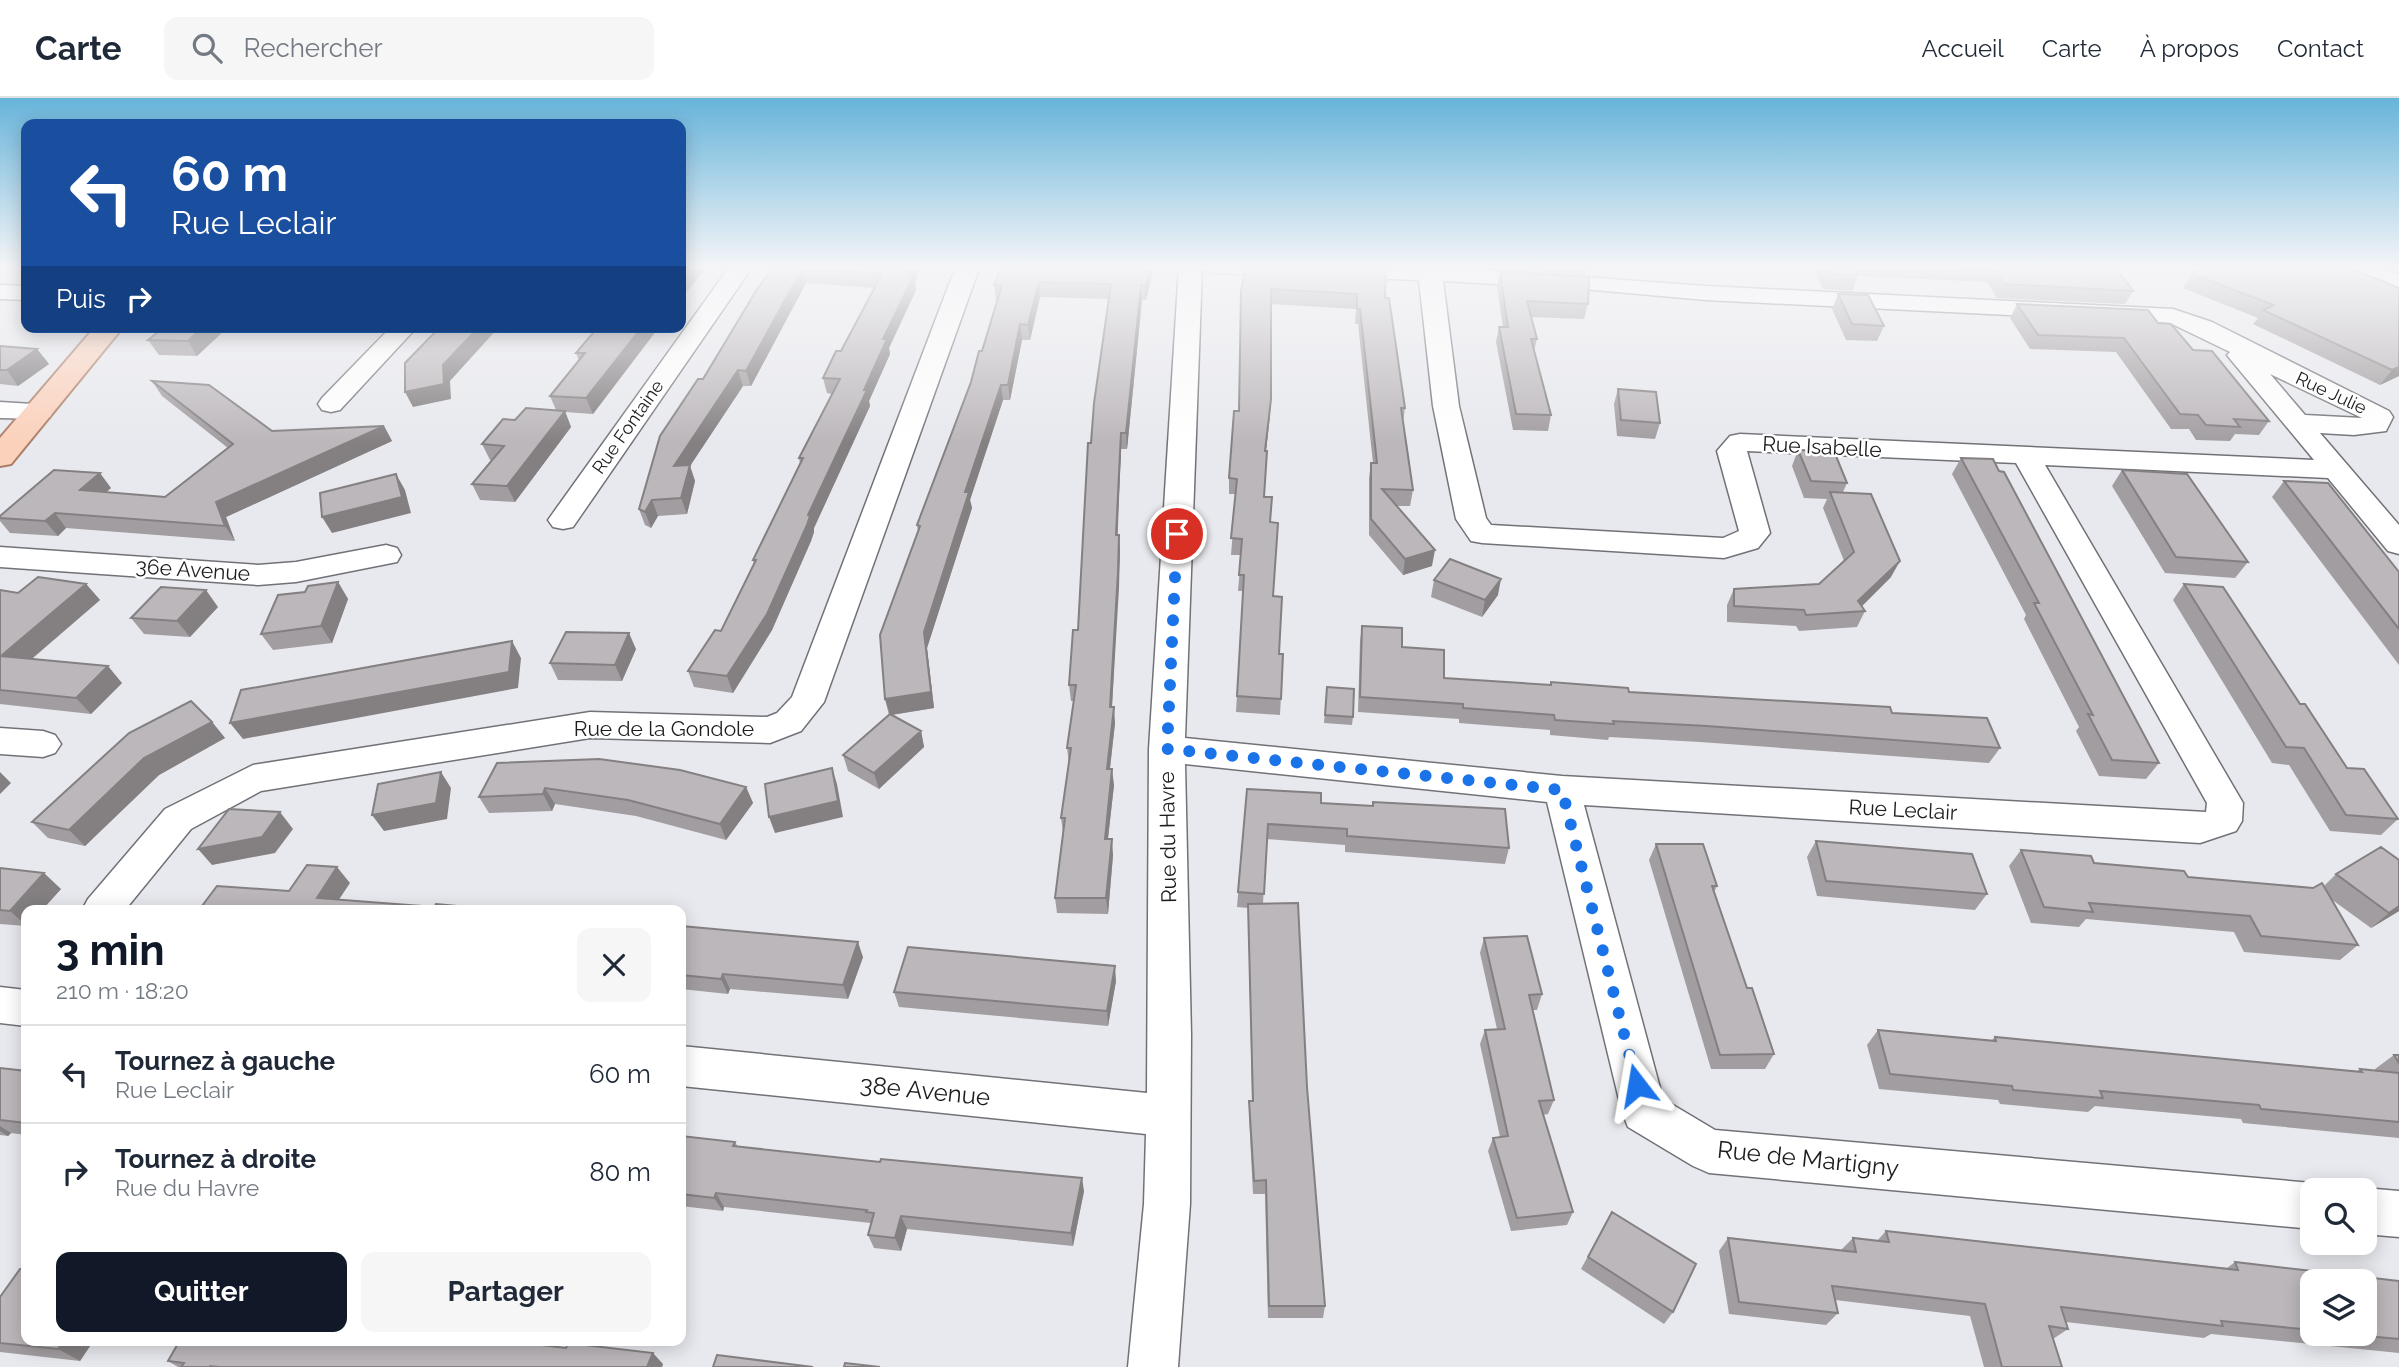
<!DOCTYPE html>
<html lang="fr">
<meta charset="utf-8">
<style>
body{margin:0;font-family:Raleway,sans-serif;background:#f6f6f7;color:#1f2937;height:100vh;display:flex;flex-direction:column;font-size:26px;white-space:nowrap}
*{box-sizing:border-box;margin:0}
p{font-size:23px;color:#747a83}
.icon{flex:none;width:38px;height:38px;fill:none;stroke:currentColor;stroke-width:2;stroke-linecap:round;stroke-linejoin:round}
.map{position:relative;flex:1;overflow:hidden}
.panel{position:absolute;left:21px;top:807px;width:665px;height:441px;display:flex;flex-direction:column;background:#fff;border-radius:14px;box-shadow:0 4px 18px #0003}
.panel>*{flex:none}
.hud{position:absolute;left:21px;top:21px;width:665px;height:214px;border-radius:14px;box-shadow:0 4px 18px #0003;background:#1a4fa0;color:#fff;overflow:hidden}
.fabs{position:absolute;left:2300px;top:1080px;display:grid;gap:14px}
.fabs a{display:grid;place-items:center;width:77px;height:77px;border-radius:14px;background:#fff;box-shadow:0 4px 18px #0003;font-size:35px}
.pin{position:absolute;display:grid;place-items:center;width:60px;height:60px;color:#fff;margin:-30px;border:4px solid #fff;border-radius:50%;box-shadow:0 2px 7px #0007}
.me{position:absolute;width:77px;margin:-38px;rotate:346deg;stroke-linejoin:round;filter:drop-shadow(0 0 5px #0008)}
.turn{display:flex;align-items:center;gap:24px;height:147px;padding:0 35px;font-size:32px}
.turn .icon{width:91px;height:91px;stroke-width:2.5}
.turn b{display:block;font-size:49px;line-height:60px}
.then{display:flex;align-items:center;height:66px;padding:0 35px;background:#0003;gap:14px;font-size:26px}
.round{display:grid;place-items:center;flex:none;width:74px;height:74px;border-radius:14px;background:#f6f6f7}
.summary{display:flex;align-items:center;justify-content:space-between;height:119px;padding:0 35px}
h1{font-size:42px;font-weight:700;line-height:52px;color:#111827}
.button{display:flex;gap:14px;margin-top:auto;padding:14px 35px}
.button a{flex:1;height:80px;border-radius:14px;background:#111827;color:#fff;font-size:28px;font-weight:700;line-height:80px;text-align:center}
.button a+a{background:#f6f6f7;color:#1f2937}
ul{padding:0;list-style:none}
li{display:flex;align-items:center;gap:21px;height:98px;padding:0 35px;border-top:2px solid #e0e1e3}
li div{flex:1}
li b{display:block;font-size:26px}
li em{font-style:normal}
header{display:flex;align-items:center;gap:42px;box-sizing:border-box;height:98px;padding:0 35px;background:#fff;border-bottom:2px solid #e0e1e3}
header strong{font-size:33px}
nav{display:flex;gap:38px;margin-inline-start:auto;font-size:24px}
.search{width:490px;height:63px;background:#f6f6f7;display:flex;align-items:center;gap:18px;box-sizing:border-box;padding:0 24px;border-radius:14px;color:#747a83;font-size:26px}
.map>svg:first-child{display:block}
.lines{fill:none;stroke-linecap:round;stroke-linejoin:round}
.minor-casing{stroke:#717277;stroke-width:3}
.major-casing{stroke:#ac7e67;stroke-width:4}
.minor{fill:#fff;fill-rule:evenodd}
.major{fill:#fbd1bb;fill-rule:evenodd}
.wall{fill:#a29da0;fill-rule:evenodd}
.shaded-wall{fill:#848082}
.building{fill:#bcb7ba;stroke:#848082;stroke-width:2}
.route{stroke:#1a73e8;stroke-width:12;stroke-dasharray:0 21.6}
.labels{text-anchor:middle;stroke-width:5;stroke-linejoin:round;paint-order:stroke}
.far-street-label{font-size:18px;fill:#1d1d1f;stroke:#fff}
.street-label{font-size:21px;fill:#1d1d1f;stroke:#fff}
.near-street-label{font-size:24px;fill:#1d1d1f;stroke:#fff}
</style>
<header>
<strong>Carte</strong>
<div class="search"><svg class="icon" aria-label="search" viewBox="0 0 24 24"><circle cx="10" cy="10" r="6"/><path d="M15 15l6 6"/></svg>Rechercher</div>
<nav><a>Accueil</a><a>Carte</a><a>À propos</a><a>Contact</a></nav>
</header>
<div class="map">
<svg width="2399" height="1269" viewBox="0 0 2399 1269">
<rect width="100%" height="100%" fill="#e8e9ee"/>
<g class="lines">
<defs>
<path id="minor" d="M730 168H753L573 429 563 431 553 429 548 422 553 415Z
M956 168H980L824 604 801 633 770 645 590 640 261 693 191 731 125 812H82L88 801 165 711 253 667 590 614 767 619 777 615 792 599Z
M1179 168 1459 170 1706 188 2173 211 2212 224 2389 313 2393 319 2386 333 2354 337 2320 335 2399 427V456L2388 453 2328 380 2045 367 2243 705 2242 723 2236 733 2200 745 1584 707 1663 1001 1715 1032 2312 1085 2329 1092H2312V1131L1709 1075 1693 1068 1628 1029 1622 1014 1547 704 1185 666 1191 937 1190 1106 1178 1269H1128L1144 1106 1146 1036 681 988V948L1147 995 1149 651ZM1202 170 1212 175 1419 182 1433 308 1456 421 1471 443 1482 445 1724 460 1758 450 1770 435 1747 353 2016 365 2207 705 2206 714 1562 678 1185 640ZM1443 183 1583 191 1706 202 2170 225 2230 254 2227 257 2231 262 2314 362 1740 336 1730 338 1717 353 1739 433 1723 440 1491 427 1486 420 1459 308ZM2270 276 2362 320 2305 317Z
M2345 168H2376L2399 177V192L2349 173Z
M0 187 26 188V202L0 201Z
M391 229H417L340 312 331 314 322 312 318 306 322 300Z
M0 304 50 307 53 313 50 319 40 321 0 320Z
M386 447 397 450 401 457 397 464 296 484 258 487 0 469V449L258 467 296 464Z
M0 630 43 633 55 637 61 646 55 655 43 659 0 656Z
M0 889 26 892V928L0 925Z
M2364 1090 2399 1093V1139L2364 1136V1092H2359Z"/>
<path id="major" d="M95 229H123L11 366 0 368V340Z"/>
</defs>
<!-- minor casing -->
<use href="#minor" class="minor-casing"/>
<!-- major casing -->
<use href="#major" class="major-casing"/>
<!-- minor -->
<use href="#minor" class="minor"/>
<!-- major -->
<use href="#major" class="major"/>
</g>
<!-- wall -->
<path class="wall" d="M774 168H922L915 183 916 192 889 250 890 256 869 303 870 308 814 430V434L811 443 772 532 733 595 694 589 688 573 721 533 754 466 753 462 800 366 799 360 832 296 827 295 823 280 841 253 874 190 806 185 751 288H743L690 368 695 383 687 416 658 418 651 430 645 427 639 411 703 281Z
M1002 168H1154L1146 202H1142L1127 351H1121L1117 437H1119L1120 453 1112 609 1115 625 1110 671 1114 687 1108 741 1113 757 1108 816 1057 815 1055 800 1063 734 1061 720 1069 666 1067 650 1074 603H1071L1069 587 1078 532 1091 345 1109 201 1040 199 1030 242H1022L1010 302H1003L970 402 972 410 927 550 934 610 892 617 921 633 924 649 879 691 848 673 843 657 889 617 885 601 918 433 917 427 982 253 997 202H996L994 187Z
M1246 168 1385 200 1405 310 1403 324 1413 392 1410 408H1396L1432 468 1403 477 1369 437V380L1371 365H1373L1358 226H1355L1356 211 1271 206 1270 317 1266 353 1264 399 1270 424 1273 498 1279 556H1283L1280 617 1236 614 1243 493H1238L1241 457H1231L1236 396H1229V380L1239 313Z
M1494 168H1588L1586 177 1494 170Z
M1812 168H1853L1858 177 1852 193 1823 191Z
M1854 168H2114L2133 193 2125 206 1997 200 1987 184 1860 178Z
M1500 174 1588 206 1584 221 1531 219 1537 241 1534 253 1551 317 1548 333 1513 332 1496 244 1499 229H1503L1497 189Z
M2192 176 2399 190V278L2380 287 2253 226 2258 220 2183 190Z
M1838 196 1884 228 1877 243 1846 242 1832 211Z
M2017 206 2158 225 2193 252 2269 323 2259 337 2235 336 2230 343 2196 342 2189 331H2171L2116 254 2030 251 2010 220Z
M228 229 197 258 159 257 148 242Z
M598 229H659L593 316 565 314 571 329 515 404 480 402 472 386 492 362H490L482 346 556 312 550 298 579 263 576 255Z
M0 248 37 251 49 266 18 288 0 286Z
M152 283 272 333 384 328 392 343 226 419 235 443 66 430 58 438 10 435 0 423V418L111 390 106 394 165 399 228 350 162 298Z
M1618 291 1660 325 1655 341 1617 338 1614 306Z
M1798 352 1847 385 1843 394 1891 479 1862 508 1865 513 1857 529 1799 533 1796 528 1727 524V507L1734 491 1819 486 1844 463 1823 410 1827 401 1804 400 1792 368Z
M1961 360 2159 665 2146 681 2099 678 2076 633 2079 629 2024 521 2026 517 1952 376Z
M2122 372 2248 464 2235 480 2165 475 2112 388Z
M2284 383 2399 474V567L2272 399Z
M1434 482 1498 497 1482 519 1431 499Z
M338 484 348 501 332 545 273 552 261 536 305 494Z
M86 486 100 502 32 561 122 585 91 616 0 606V492L18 495Z
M2184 486 2300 606 2347 670 2398 721 2381 737 2330 733 2289 667 2272 665 2173 502Z
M218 509 190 539 144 536 131 520Z
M1362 528 1402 549 1444 580 1550 587 1551 584 1629 594 1892 615 2000 650 1989 665 1700 644 1609 639 1608 642 1550 637V632L1459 625V621L1358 614 1360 543Z
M636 551 622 583 558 582 550 565Z
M1327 589 1353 619 1352 627 1324 625Z
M212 624 225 640 159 677 85 748 48 740 32 724Z
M497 665 746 689 753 705 726 742 636 718 555 706 552 713 489 715 479 699Z
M1247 691 1321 705 1373 708V704L1509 750 1505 766 1345 754V747L1267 741 1263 805 1307 989 1325 1208 1323 1220H1268L1265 1096H1253L1249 1018V1003H1252L1248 810 1237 809Z
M1816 743 1987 796 1975 812 1817 798 1807 759Z
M1656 746 1717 788 1714 794 1747 890 1774 956 1765 971H1711L1649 762Z
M2021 752 2094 765 2188 779 2313 790 2324 788 2336 776 2399 813 2371 830 2331 801 2358 847 2340 862 2244 854 2234 834 2086 821 2079 829 2031 825 2009 768Z
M0 770 61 791 42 812H26V828L0 826Z
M681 828 863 859 848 901 730 891 728 896 681 891Z
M1484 840 1542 896 1537 912H1532L1554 1002 1548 1016 1543 1017 1573 1114 1567 1127 1511 1133 1488 1053 1493 1040 1500 1039 1480 946 1485 932 1497 931 1480 855Z
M1116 883 1108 928 899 909 894 894Z
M1878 932 1991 943 1995 939 2357 973 2360 971 2376 973 2375 971 2394 957H2399V1040L2243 1025 2241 1021 2095 1008 2088 1014 2000 1006 1998 1002 1879 991 1867 947Z
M0 970 26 973V1037L11 1035 8 1038 0 1037Z
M681 1038 735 1044 738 1049 1084 1093 1073 1148 907 1131 901 1153 874 1150 868 1137 871 1125 724 1109 723 1113 681 1108Z
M1612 1114 1673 1214 1664 1226 1581 1171Z
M1886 1133 2227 1170 2235 1164 2399 1183V1255L2211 1236 2204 1240 2066 1224 2068 1231 2053 1241 2062 1269H1984L1970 1218 1835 1202 1838 1215 1826 1227 1729 1216 1719 1153 1728 1140 1841 1152 1853 1140 1877 1143ZM2312 1183 2364 1236H2312Z
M0 1199 26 1242H94L80 1263 0 1254Z
M168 1263 663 1266 662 1269H178Z"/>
<!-- shaded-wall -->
<path class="shaded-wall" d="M691 168H707L681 201V180Z
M912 168H922L915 183 916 192 889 250 890 256 869 303 870 308 814 430V434L811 443 772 532 733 595 727 578 864 292 883 241Z
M1150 168H1154L1146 202V187Z
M802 171 806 185 751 288 746 273Z
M1039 184 1040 199 1030 242 1028 227Z
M1141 187 1142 202 1127 351 1126 335Z
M1020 226 1022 242 1010 302 1008 287Z
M202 229H228L197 258 188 243Z
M479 229H499L450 283 451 301 413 309 405 294 443 267Z
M642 229H659L593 316 586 300Z
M37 251 49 266 18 288 7 272Z
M2399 269V278L2380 287 2392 272Z
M738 272 743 288 690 368 695 383 687 416 681 400 674 368Z
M1001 287 1003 302 970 402 972 410 927 550 934 610 890 617 885 601 965 394Z
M1271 301 1270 317 1264 369 1265 353Z
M565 313 571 329 515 404 507 388Z
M384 328 392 343 226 419 235 443 225 428 216 404Z
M1121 335V351L1117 453 1116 437Z
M100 375 111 390 92 407 80 392Z
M396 376 405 392 411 415 332 435 322 419Z
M652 402 658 418 651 430 645 414Z
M55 415 66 430 58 438 45 423Z
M1119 437 1120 453 1119 490 1111 625 1110 609Z
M1435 452 1432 468 1403 477 1405 461Z
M1900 463 1891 479 1856 514 1858 503Z
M1501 481 1498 497 1482 519 1485 502Z
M338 484 348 501 332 545 321 528Z
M86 486 100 502 16 574 1 558Z
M206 492 218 509 190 539 177 523Z
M629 535 636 551 622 583 615 567Z
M512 543 521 560 518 590 243 641 230 625Z
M108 568 122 585 91 616 76 600Z
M1114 609 1115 625 1108 687 1107 671Z
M212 624 225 640 159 677 85 748 69 732 144 660Z
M921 633 924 649 879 691 874 675Z
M832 670 837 686 843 719 775 735 769 719Z
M1112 671 1114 687 1106 757 1105 741Z
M0 674 11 685 0 696Z
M441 674 451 690 447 721 384 733 372 717Z
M746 689 753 705 726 742 720 726Z
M545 690 555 706 552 713 543 696Z
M280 714 293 731 275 755 212 767 198 751Z
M1112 741 1113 757 1108 816 1106 800Z
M337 769 350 785 332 812 317 800Z
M44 775 61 791 42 812H26V827L10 813Z
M2399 808V813L2371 830 2389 815Z
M858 844 863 859 848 901 843 887Z
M1115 868 1116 883 1108 928 1107 913Z
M723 876 730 891 728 896 721 881Z
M0 1028 11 1035 8 1038 0 1033Z
M1082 1080 1084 1093 1073 1148 1071 1135Z
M716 1095 724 1109 723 1113 714 1100Z
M901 1118 907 1131 901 1153 895 1140Z
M64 1242H94L80 1263 58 1251Z
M653 1255 663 1266 662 1269H647Z"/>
<!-- building -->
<path class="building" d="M681 168H691L681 180Z
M774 168H912L908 176 914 177 883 241H887L864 292H867L808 417 810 418 807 427 767 516 727 578 688 573 715 532 721 533 756 462H753L803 360H799L840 281 823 280 836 253H841L882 176 802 171 746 273 738 272 674 368 690 367 681 400 652 402 645 414 639 411 660 338 698 281H703L756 193Z
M1002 168H1150L1146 187H1141L1126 335H1121L1116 437H1119L1118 474 1110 609H1114L1107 671H1112L1105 741H1112L1106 800H1055L1065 720H1061L1071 650H1067L1076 587H1069L1073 532H1078L1088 345H1091L1094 305 1111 186 1039 184 1028 227 1020 226 1008 287H1001L965 394H969L924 534 931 594 885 601 880 537 920 428 917 427 971 284 979 253H982L1002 187H994Z
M1246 168 1386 169 1385 200H1389L1405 310H1401L1413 392 1382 391 1435 452 1405 461 1371 421V365H1377L1360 211H1357V196L1271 191V301L1265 353H1267L1264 399H1272L1270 424 1278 425 1273 498 1282 499 1279 556H1283L1281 601 1237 598 1244 477H1239L1242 441 1231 440 1237 381 1229 380 1234 313H1239L1241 193Z
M1825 168H1853L1858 177 1829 176Z
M1918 168H2114L2133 193 2004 186 1994 171Z
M2205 168H2346L2399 190V269L2392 272 2263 212 2274 207 2192 176Z
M1500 174 1589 179 1588 206 1527 203 1537 241H1531L1551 317 1516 316 1499 229H1508Z
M1838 196 1868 197 1884 228 1852 226Z
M2017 206 2148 212 2158 225 2171 226 2193 252 2212 253 2269 323 2234 321 2240 329 2206 327 2198 317 2180 316 2124 240 2038 237Z
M164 229H202L188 243 148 242Z
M440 229H479L443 267 444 286 405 294V265Z
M598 229H642L586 300 550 298 585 255H576Z
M0 248 37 251 7 272H0Z
M152 283 209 287 272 333 384 328 216 404 225 428 55 415 45 423 0 420V418L54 372 100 375 80 392 165 399 233 346Z
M1618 291 1656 294 1660 325 1621 322Z
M526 310 565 313 507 388 472 386 504 348 482 346 503 321 515 322Z
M1798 352 1834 353 1847 385 1811 383Z
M1961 360 1993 361 1999 373 2004 374 2159 665 2112 662 2088 616 2093 617 2034 505H2039Z
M2122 372 2187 376 2248 464 2176 459Z
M396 376 402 399 322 419 320 395Z
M2284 383 2328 385 2399 474V531Z
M1830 394 1871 396 1900 463 1858 503 1865 513 1806 517 1804 512 1734 508V491L1819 486 1854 454Z
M1450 461 1501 481 1485 502 1434 482Z
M38 479 86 486 1 558 108 568 76 600 0 592V492L18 495Z
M338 484 321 528 261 536 278 497 305 494 308 488Z
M2184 486 2223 489 2300 606H2305L2347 670 2364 671 2398 721 2346 717 2304 650 2286 649Z
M161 489 206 492 177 523 131 520Z
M1362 528 1402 530V549L1444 552V580L1551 587V584L1628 590 1629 594 1890 609 1892 615 1987 620 2000 650 1707 628 1613 623 1614 626 1555 622 1554 617 1463 610V606L1360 599Z
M566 534 629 535 615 567 550 565Z
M512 543 509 574 230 625 241 592Z
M1327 589 1354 591 1353 619 1325 617Z
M191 603 212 624 144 660 69 732 32 724 129 635Z
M890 616 921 633 874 675 843 657Z
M599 661 680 672 746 689 720 726 628 702 545 690 543 696 479 699 497 665Z
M832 670 838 703 769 719 765 686Z
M441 674 436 705 372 717 378 686Z
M1247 691 1321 695V705L1373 708V704L1505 711 1509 750 1347 738V731L1268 726 1264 796 1238 794Z
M229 711 280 714 262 739 198 751Z
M1816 743 1972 756 1987 796 1826 783Z
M1656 746H1703L1717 788H1712L1747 890H1752L1774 956 1720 957Z
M2381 749 2399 762V808L2389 815 2336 776Z
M2021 752 2091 758 2094 765 2184 773 2188 779 2313 790 2322 785 2358 847 2261 838 2250 818 2089 805 2093 814 2044 809Z
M307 767 337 769 317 800 421 808 420 812H199L217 788 289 793Z
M0 770 44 775 10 813 0 812Z
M1298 805 1307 989 1325 1208H1269L1266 1082 1254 1083 1249 1003H1253L1248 806Z
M436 806 500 812H426L428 808 434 809Z
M681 828 858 844 843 887 723 876 721 881 681 877Z
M1527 838 1542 896 1529 897 1554 1002 1539 1003 1573 1114 1517 1120 1493 1040 1508 1038 1485 932 1505 931 1484 840Z
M908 849 1115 868 1107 913 894 894Z
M1878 932 1996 943 1995 939 2362 974 2360 971 2399 975V1024L2261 1011 2259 1007 2100 993 2103 1000 2013 992 2012 988 1890 976Z
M2394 957H2399V965Z
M0 970 26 973V1025L0 1022Z
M681 1038 735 1044 733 1048 880 1064 881 1061 1082 1080 1071 1135 901 1118 895 1140 868 1137 874 1115 866 1114 867 1112 716 1095 714 1100 681 1096Z
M1612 1114 1696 1166 1673 1214 1588 1159Z
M1886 1133 2238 1172 2235 1164 2399 1183V1241L2345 1236H2364V1183H2312V1232L2221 1223 2223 1228 2061 1209 2068 1231 2049 1228 2062 1269H2002L1985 1206 1832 1188 1838 1215 1739 1204 1728 1140 1856 1154 1853 1140 1889 1144Z
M20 1171H26V1242H64L58 1251 0 1245V1199Z
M180 1242H499L566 1250 568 1245 653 1255 647 1269H219L210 1268V1269H181L184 1265 168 1263Z
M717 1257 813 1269H713Z
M845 1265 880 1269H844Z"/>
<!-- sky -->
<linearGradient id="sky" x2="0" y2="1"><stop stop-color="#67b4db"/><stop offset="0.49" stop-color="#f5f5f7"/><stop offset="1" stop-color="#f5f5f7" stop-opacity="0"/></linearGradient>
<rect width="2399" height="345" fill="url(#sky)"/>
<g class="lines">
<!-- route -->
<path class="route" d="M1177 436 1167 651 1562 692 1637 987"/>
</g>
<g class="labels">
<!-- far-street labels -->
<g class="far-street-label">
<text transform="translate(2331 295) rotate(25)" y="6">Rue Julie</text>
<text transform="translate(628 329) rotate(-55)" y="6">Rue Fontaine</text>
</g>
<!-- street labels -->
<g class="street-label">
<text transform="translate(1822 349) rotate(3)" y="7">Rue Isabelle</text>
<text transform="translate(193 472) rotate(4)" y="7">36e Avenue</text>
<text x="664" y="638">Rue de la Gondole</text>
<text transform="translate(1903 712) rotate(3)" y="7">Rue Leclair</text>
<text transform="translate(1168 739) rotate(-91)" y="7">Rue du Havre</text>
</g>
<!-- near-street labels -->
<g class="near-street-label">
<text transform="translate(925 993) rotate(6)" y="8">38e Avenue</text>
<text transform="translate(1808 1061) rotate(6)" y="8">Rue de Martigny</text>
</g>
</g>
</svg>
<div class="fabs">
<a><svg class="icon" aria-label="search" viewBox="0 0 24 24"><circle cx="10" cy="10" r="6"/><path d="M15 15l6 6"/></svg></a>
<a><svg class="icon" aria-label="layers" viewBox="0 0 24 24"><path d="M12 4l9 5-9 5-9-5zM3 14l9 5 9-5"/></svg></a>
</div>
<div class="pin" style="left:1177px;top:436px;background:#d93025"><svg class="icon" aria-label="arrive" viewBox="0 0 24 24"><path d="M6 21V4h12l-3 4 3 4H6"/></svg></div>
<svg class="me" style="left:1637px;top:987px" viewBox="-20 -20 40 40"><path d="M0-17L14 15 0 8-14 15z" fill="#1a73e8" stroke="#fff" stroke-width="4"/></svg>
<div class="hud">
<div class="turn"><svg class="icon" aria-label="left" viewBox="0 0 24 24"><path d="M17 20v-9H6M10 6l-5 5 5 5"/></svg><div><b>60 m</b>Rue Leclair</div></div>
<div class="then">Puis<svg class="icon" aria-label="right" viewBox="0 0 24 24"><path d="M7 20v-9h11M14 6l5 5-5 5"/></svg></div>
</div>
<section class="panel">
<div class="summary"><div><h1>3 min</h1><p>210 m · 18:20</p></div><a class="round"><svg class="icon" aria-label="close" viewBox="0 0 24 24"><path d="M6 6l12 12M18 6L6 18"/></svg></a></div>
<ul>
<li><svg class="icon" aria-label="left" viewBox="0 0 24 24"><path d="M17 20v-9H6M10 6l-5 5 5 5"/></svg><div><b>Tournez à gauche</b><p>Rue Leclair</p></div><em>60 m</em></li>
<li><svg class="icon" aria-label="right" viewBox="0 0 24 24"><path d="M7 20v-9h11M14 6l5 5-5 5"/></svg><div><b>Tournez à droite</b><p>Rue du Havre</p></div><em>80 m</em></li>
</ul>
<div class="button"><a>Quitter</a><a>Partager</a></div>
</section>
</div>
